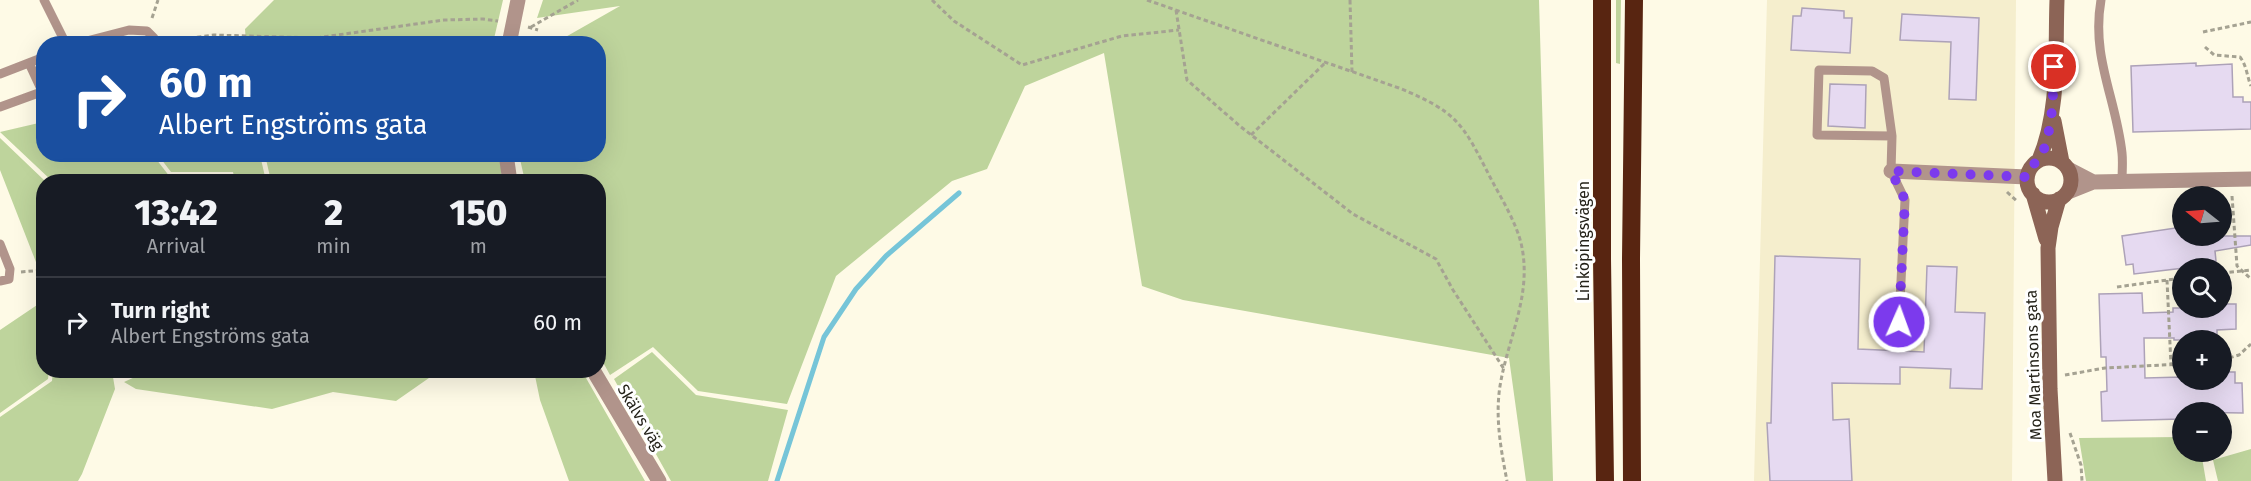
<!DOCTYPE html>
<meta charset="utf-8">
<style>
body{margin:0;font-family:"Fira Sans",sans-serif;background:#242831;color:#f1f3f6;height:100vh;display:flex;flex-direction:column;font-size:22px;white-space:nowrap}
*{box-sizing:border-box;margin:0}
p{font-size:20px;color:#9ea1a6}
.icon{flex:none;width:33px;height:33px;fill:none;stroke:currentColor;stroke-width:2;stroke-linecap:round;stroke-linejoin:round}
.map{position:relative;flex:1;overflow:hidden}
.drawer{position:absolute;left:36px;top:174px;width:570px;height:204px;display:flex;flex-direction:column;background:#171b24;border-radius:24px;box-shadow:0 6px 24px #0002}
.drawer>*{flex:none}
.top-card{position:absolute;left:36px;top:36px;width:570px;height:126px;border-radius:24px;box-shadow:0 6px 24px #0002;background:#1a4fa0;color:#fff;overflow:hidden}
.needle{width:39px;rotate:287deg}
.controls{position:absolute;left:2172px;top:186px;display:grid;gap:12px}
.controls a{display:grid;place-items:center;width:60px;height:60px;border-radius:50%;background:#171b24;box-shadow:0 6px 24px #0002;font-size:30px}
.pin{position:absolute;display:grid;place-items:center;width:51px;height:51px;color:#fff;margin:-26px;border:3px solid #fff;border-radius:50%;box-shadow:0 2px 6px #0007}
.me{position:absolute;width:66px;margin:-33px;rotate:2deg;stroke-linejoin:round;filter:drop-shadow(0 0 4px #0008)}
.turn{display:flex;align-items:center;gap:21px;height:126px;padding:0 24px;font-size:27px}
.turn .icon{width:78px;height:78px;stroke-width:2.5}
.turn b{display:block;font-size:42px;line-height:51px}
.eta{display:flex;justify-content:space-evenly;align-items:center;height:102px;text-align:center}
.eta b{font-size:36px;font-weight:800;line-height:42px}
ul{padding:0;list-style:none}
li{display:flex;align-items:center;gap:18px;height:90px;padding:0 24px;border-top:2px solid #363941}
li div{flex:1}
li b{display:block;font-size:22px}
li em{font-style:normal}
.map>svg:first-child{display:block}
.built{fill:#f5eecd}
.green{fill:#bed49c}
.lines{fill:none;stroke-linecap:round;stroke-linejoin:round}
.stream{stroke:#76c5d8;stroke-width:5}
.building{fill:#e6daf1;stroke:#ada2b8;stroke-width:1.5}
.path{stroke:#a5a292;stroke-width:3;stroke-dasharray:4.5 3;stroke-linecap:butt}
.lane{stroke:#b1948b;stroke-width:9}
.street{stroke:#b1948b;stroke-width:15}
.secondary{stroke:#8c6456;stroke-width:15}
.highway{stroke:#582511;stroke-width:18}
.route{stroke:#7c3aed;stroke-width:10;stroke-dasharray:0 18}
.labels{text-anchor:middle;stroke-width:6;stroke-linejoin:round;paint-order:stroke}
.street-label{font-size:16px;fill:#242219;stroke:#fff}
</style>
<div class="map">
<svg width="2251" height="481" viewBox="0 0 2251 481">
<rect width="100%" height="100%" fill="#fefae6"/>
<!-- built -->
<path class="built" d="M1767 0H2016L2012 481H1754Z"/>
<!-- green -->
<path class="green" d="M274 0H503L493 43H246L245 29Z
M543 0H1539L1553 481H1526L1509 358 1183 300 1142 286 1104 53 1025 86 987 169 952 181 836 276 787 404 698 391 653 347 610 375 599 355 598 182 525 181 519 155 598 154V44L555 43 620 6 537 18Z
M1616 0H1621L1620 64 1616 63Z
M43 122 44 154 153 155 170 177 231 176 232 181H52L0 132Z
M0 138 45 181 44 182 43 280 0 170Z
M158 155H260L266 181H235L233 172H171Z
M265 155H500L502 181H271Z
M43 301 44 370 49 371 48 379 0 413V330Z
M652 352 696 395 788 410 768 481H671L614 379Z
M150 370H439V371L396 401 333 392 272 409 136 389 124 382Z
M53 371H112L115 389 82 474 78 481H0V417L52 381Z
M534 371H582L645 481H569L540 400Z
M2182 437V452H2201L2206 481H2086L2079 438Z
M2251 449V481H2218L2213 460Z"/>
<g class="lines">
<!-- stream -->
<path class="stream" d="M777 481 824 337 856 289 886 256 959 193"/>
</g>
<!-- building -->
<path class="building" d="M1802 8 1844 11V18H1852L1850 53 1791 50 1793 16H1801Z
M1902 14 1979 18 1976 100 1949 99 1951 42 1900 40Z
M2196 63V66L2232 64 2233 97H2243V102H2251V129L2133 132 2131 66Z
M1830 84 1866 85 1865 128 1828 126Z
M2182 227V236H2251V245L2215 251 2216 261 2184 266V268L2134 274 2133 264 2126 265 2122 236Z
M1775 256 1860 259 1858 349 1924 352 1927 266 1957 267 1955 312 1985 313 1982 389 1950 388 1951 369 1900 367V384L1832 383 1833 420 1849 419 1852 481H1770L1767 423H1771Z
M2142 293 2143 313 2173 312V308H2222V304H2236V329L2217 330V340H2174V338H2144L2145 378 2182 377V380H2222V372H2235V383H2242L2243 413 2182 412V419L2102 421 2101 392 2107 391 2106 357H2101L2099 294Z"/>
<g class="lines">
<!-- path -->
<path class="path" d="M932 0 954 21 1022 65 1122 36 1179 30
M1147 0 1399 88C1457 112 1462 122 1490 177 1501 198 1515 220 1521 243 1533 294 1508 337 1500 386 1495 418 1501 450 1507 481
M1350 0 1352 72
M1176 10 1187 80 1241 127 1353 214 1436 259 1453 290 1504 369
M152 18 158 0
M528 27 538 30
M531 27 578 0
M2203 32 2251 22
M167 38H192L214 35 316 38 444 20 483 19 498 21
M2205 47 2214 55 2240 57C2247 66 2247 77 2251 86
M1251 135 1325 63
M2007 192 2018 202
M2232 196 2237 266 2251 279
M21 272 44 270
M2222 273 2251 270
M2167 280 2171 365
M2117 287 2182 278
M2222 360 2239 355 2251 344
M2065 375 2105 368 2182 364
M2070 433 2081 465 2082 481"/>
<!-- lane -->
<path class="lane" d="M44 0 66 44
M2101 0C2091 57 2116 98 2122 153 2123 162 2122 172 2122 181
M75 44 129 30 147 31 154 38V44
M29 63 42 91
M0 74 44 57
M0 107 44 91
M1892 136 1884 78 1872 71 1819 70 1817 135 1892 136 1891 171 1905 200 1899 322
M0 244 10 269 9 279 0 281"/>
<!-- street -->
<path class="street" d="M509 44 518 0
M506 154 510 182
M2068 169 2093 182
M1891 171 2027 177
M2068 192 2093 182 2251 179
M593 370 659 481"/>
<!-- secondary -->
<path class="secondary" d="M2054 121 2062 162
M2027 180a22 22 0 1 1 44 0a22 22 0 1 1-44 0Z
M2039 160C2060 111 2055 52 2057 0
M2033 194 2046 239
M2055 481 2050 389 2048 248 2051 227 2059 199"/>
<!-- highway -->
<path class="highway" d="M1602 0V259L1605 481
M1632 481 1631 259 1634 0"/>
</g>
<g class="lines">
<!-- route -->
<path class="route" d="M1899 322 1905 200 1891 171 2027 177C2030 165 2040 160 2044 149 2053 123 2053 95 2054 67"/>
</g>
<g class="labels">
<!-- street labels -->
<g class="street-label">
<text transform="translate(1583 241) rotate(-90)" y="6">Linköpingsvägen</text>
<text transform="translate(2033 365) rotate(-92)" y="6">Moa Martinsons gata</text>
<text transform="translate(641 417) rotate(59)" y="6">Skälvs väg</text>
</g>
</g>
</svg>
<div class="controls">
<a><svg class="needle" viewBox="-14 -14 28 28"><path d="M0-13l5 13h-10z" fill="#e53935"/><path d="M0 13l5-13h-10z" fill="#9ea1a6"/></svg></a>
<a><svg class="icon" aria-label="search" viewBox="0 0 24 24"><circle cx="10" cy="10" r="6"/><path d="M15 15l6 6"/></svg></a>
<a>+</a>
<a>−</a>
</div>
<div class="pin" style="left:2054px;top:67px;background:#d93025"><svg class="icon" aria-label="arrive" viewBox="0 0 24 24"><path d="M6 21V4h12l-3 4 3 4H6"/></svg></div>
<svg class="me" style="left:1899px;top:322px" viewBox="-20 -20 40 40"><circle r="17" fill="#7c3aed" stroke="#fff" stroke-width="3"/><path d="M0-11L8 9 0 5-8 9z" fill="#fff"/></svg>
<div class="top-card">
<div class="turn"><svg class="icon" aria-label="right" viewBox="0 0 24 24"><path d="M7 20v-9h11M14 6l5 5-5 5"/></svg><div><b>60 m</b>Albert Engströms gata</div></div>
</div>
<section class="drawer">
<div class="eta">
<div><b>13:42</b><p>Arrival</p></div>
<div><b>2</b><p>min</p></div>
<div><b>150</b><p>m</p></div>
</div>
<ul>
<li><svg class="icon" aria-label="right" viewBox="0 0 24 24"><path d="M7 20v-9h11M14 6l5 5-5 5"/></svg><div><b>Turn right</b><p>Albert Engströms gata</p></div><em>60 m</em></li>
</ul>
</section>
</div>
